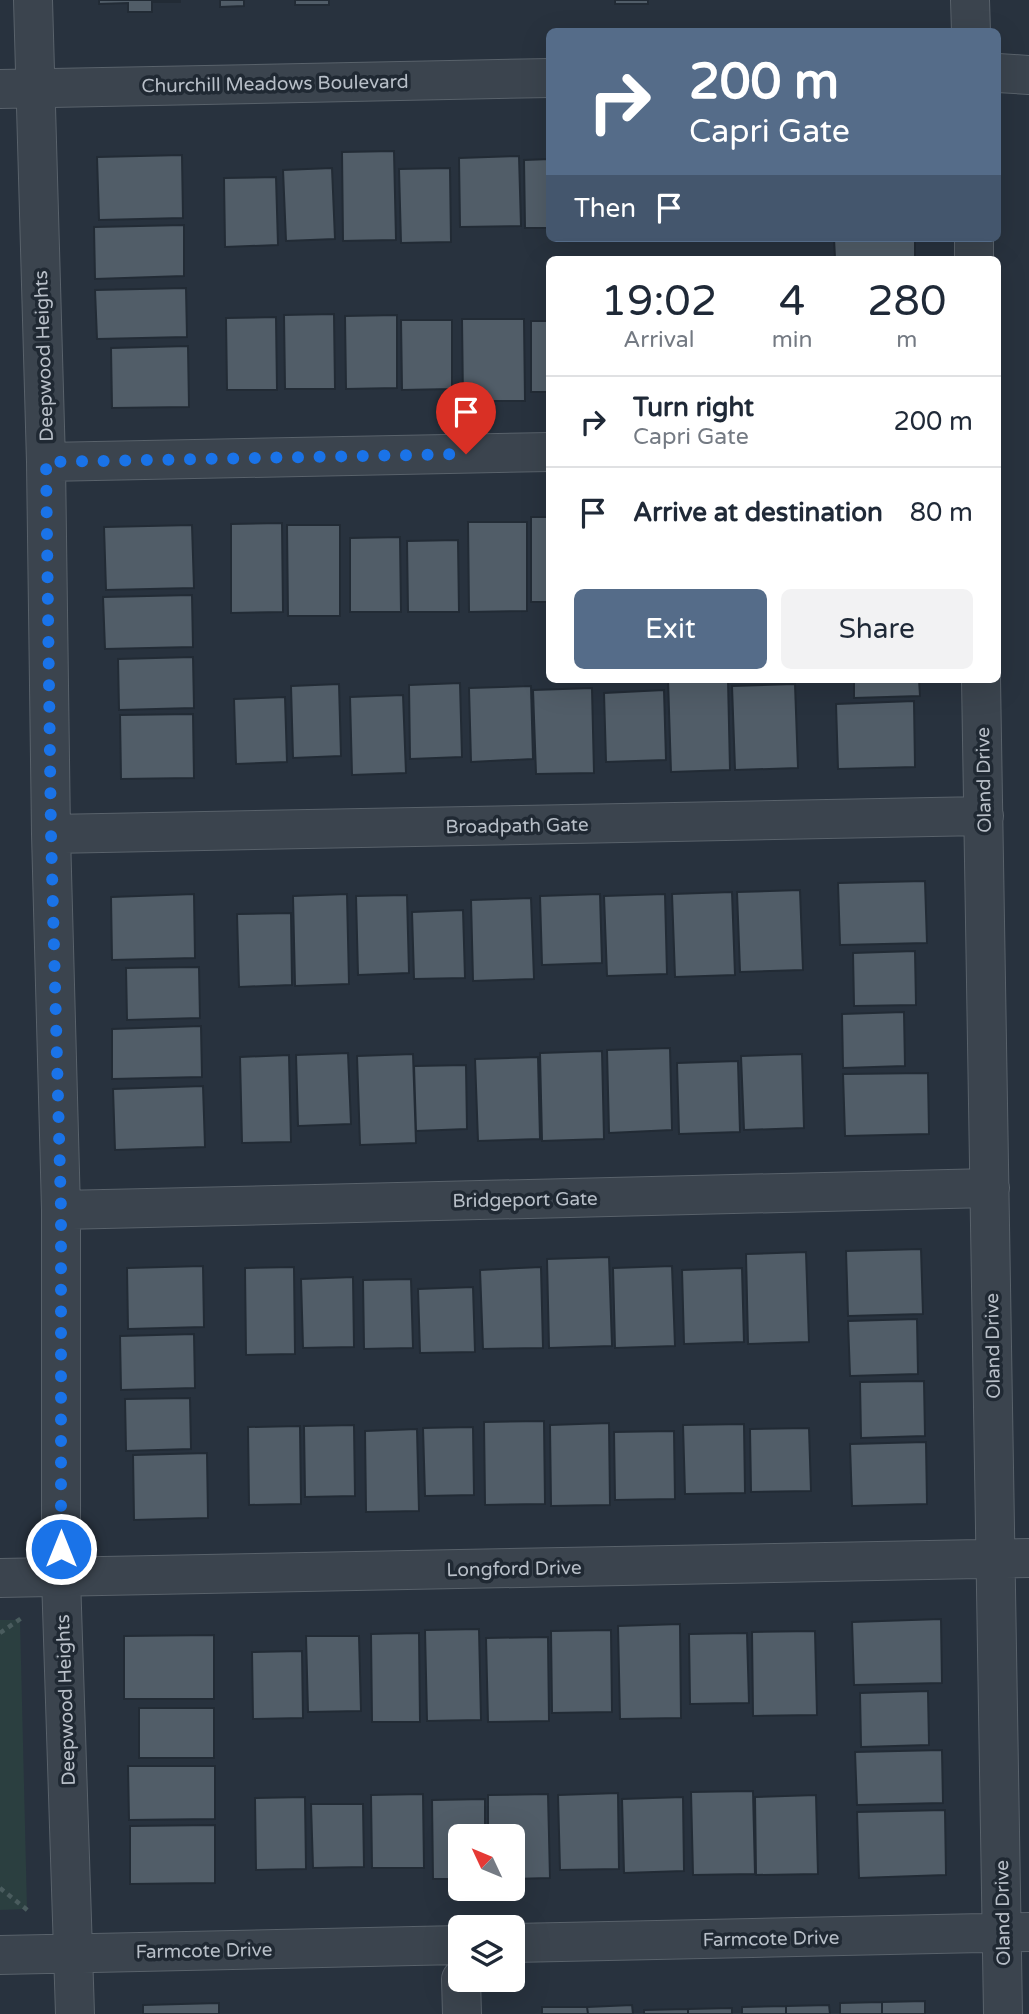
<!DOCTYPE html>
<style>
body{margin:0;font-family:"Varela Round",sans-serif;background:#f2f2f3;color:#1f2937;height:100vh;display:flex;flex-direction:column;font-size:26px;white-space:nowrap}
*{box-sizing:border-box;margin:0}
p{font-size:23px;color:#747a83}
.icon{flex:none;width:38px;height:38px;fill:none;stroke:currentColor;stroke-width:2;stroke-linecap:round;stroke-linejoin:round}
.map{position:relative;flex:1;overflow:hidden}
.sheet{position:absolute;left:546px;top:256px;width:455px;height:427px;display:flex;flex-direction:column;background:#fff;border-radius:10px;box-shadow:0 7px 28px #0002}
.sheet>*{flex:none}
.guide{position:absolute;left:546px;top:28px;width:455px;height:214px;border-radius:10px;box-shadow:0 7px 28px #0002;background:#556c89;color:#fff;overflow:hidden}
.needle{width:46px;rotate:314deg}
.tools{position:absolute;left:448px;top:1824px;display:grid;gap:14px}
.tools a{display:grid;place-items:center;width:77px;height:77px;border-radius:10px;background:#fff;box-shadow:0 7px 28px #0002;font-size:35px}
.pin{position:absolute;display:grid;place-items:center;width:60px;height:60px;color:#fff;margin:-72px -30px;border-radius:50% 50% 50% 0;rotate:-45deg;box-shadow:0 0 7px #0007}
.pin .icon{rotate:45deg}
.me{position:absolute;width:77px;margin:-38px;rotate:0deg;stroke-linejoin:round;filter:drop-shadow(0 0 5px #0008)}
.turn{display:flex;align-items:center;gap:24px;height:147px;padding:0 28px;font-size:32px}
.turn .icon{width:91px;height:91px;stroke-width:2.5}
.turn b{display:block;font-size:49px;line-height:60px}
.then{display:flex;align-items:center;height:66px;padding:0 28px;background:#0003;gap:14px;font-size:26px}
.eta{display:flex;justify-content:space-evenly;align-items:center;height:119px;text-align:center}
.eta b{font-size:42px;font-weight:600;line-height:49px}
.button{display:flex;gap:14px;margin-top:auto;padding:14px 28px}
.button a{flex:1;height:80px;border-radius:10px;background:#556c89;color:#fff;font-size:28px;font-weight:600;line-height:80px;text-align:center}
.button a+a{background:#f2f2f3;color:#1f2937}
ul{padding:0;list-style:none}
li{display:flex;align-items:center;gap:21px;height:91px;padding:0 28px;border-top:2px solid #e0e1e3}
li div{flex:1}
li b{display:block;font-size:26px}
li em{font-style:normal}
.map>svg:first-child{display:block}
.green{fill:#2b3f40}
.building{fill:#515d68;stroke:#222b35;stroke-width:2}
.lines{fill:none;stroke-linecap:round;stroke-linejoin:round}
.minor-casing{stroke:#59626b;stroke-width:40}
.path{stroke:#4a5c5e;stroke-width:4.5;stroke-dasharray:5 5;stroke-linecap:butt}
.minor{stroke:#3b444e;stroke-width:38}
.route{stroke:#1a73e8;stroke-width:12;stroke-dasharray:0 21.6}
.labels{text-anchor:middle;stroke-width:7;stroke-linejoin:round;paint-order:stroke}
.street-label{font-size:19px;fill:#b8bfc8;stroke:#202933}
</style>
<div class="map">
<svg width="1029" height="2014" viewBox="0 0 1029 2014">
<rect width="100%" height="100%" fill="#28323e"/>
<!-- green -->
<path class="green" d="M0 1620H20L27 1909 0 1910Z"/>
<!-- building -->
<path class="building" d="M99 0H180V2H152V12H128V3L99 4Z
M220 0H244V6L220 7Z
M295 0H329V5H295Z
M615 0H648V4H615Z
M394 151 396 240 343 241 342 152Z
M182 155 183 218 99 220 97 157Z
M519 156 521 226 460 227 459 158Z
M550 159V228H525L524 160Z
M332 168 335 239 286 241 283 170Z
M450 168 451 242 401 243 399 169Z
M276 177 278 245 225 247 224 178Z
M184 225V276L95 279 94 227Z
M834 238H915V259H835Z
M186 288 187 337 97 339 95 290Z
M334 314 335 389H285L284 315Z
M397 315V388L346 389 345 316Z
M276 317 277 390H227L226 318Z
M462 319H524L525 401H463Z
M401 320H452V389L402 390Z
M531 321H550V392H531Z
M188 346 189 407 112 408 111 348Z
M531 517H550V602H531Z
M468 522H527V611L469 612Z
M282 523 283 612 231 613V524Z
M192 525 194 588 106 590 104 527Z
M287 525H340V616H288Z
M400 537 401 612H350V538Z
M458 540 459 612H408L407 541Z
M192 595 193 647 105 649 103 597Z
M193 657 194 708 119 710 118 659Z
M728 679 730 770 671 772 668 680Z
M854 679H919L920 696 854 698Z
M460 683 462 757 410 759 409 685Z
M339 684 341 756 293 758 291 686Z
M795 684 798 768 735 770 732 686Z
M531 686 533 759 471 762 469 688Z
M592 688 594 773 536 774 533 690Z
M664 690 666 760 606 762 604 693Z
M403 695 406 773 352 775 350 697Z
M285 697 287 762 236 764 234 699Z
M914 701 915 767 838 769 836 704Z
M193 714 194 778 121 779 120 715Z
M925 881 927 943 840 945 838 883Z
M800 890 803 970 740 972 737 892Z
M732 892 735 975 675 977 672 894Z
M194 894 195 958 112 960 111 897Z
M347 894 349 984 295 986 293 896Z
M600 894 602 963 542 965 540 896Z
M665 894 667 974 607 976 604 896Z
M407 895 409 973 358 975 356 896Z
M531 898 534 979 473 981 471 900Z
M463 910 465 978 414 979 412 912Z
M291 913 292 985 239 987 237 914Z
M915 951 916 1005 854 1006 853 953Z
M199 967 200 1018 127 1020 126 968Z
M904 1012 905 1066 843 1068 842 1014Z
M201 1026 202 1077 112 1079V1029Z
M670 1048 672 1130 609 1133 607 1050Z
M602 1051 604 1139 542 1141 540 1053Z
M348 1053 351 1124 298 1126 296 1055Z
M413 1054 416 1143 360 1145 357 1056Z
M802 1054 804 1128 744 1130 741 1056Z
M289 1055 291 1142 242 1143 240 1057Z
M538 1057 540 1139 478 1141 475 1059Z
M738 1061 740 1132 679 1134 677 1063Z
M466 1065 467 1129 416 1131 414 1066Z
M928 1073 929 1134 845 1136 843 1074Z
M203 1086 205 1147 115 1150 113 1089Z
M921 1249 923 1314 848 1316 846 1251Z
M806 1252 809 1342 748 1344 746 1254Z
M609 1257 612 1346 549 1348 547 1259Z
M203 1266 204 1327 128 1329 127 1268Z
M672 1266 675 1346 615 1348 613 1268Z
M294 1267 295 1354 246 1355 245 1268Z
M541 1267 543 1348 483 1349 480 1270Z
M742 1268 744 1342 684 1344 682 1270Z
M353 1277 354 1347 303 1348 301 1279Z
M411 1279 413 1348 364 1349 363 1280Z
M473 1287 475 1352 420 1353 418 1289Z
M917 1319 918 1374 850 1376 848 1321Z
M194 1334 195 1388 121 1390 120 1336Z
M924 1381 925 1436 861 1438 860 1382Z
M190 1398 191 1449 126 1451 125 1399Z
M544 1421 545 1504 485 1505 484 1422Z
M609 1423 610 1505 551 1506 550 1425Z
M744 1424 745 1493 685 1494 683 1425Z
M354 1425 355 1496 305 1497 304 1426Z
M300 1426 301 1504 249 1505 248 1427Z
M473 1427 474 1495 425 1496 423 1428Z
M809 1428 811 1491 751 1492 750 1429Z
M417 1429 419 1511 366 1512 365 1431Z
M674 1431 675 1499 615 1500 614 1432Z
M926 1442 927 1504 852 1506 850 1444Z
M207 1453 208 1518 134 1520 133 1455Z
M941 1619 942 1683 854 1685 852 1622Z
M680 1624 681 1718 620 1719 618 1626Z
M479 1629 481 1720 427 1721 425 1630Z
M611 1630 612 1712 552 1713 551 1631Z
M815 1631 817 1715 753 1716 752 1632Z
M419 1633 420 1722H372L371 1634Z
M747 1633 749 1703 690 1704 689 1634Z
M214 1635V1699H124V1636Z
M306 1636H359L361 1711 308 1712Z
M548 1637 549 1721 488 1722 486 1638Z
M302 1651 303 1718 253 1719 252 1652Z
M928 1691 929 1745 861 1747 860 1693Z
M139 1708H214V1758H139Z
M942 1750 943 1803 857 1805 855 1752Z
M128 1766H215V1819L129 1820Z
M753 1791 755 1874 693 1875 691 1792Z
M618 1793 619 1869 560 1870 558 1795Z
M423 1794 424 1868H372L371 1795Z
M548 1794 550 1878 513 1879V1836H488V1795Z
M816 1795 818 1874 756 1875 755 1797Z
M305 1797 306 1869 256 1870 255 1798Z
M683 1797 684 1871 624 1873 622 1799Z
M485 1799V1836H460V1879H433L432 1800Z
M311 1804H363L364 1867 313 1868Z
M945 1810 946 1875 859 1878 857 1812Z
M215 1825V1883L130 1884V1826Z
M925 2001V2014H882V2002Z
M882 2002V2014H840V2003Z
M219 2003V2014H143V2005Z
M632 2005 633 2014H588L587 2007Z
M829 2005 830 2014H786V2006Z
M786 2006V2014H742V2007Z
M542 2007H587L588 2014H542Z
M732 2008V2014H688V2009Z
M688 2009V2014H644V2010Z"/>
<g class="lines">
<defs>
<path id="minor" d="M33 0 46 462 51 834 61 1210V1577L75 2014
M970 0 971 32
M998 73 1029 75
M0 89 550 78
M974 238V259
M46 462 550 452
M981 679 1003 2014
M51 834 984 816
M61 1210 990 1188
M0 1578 1029 1558
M513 1943 1029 1932
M0 1955 460 1945
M461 1979 462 2014"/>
</defs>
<!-- minor casing -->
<use href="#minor" class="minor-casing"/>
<!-- path -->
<path class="path" d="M0 1633 23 1617
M0 1888 31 1913"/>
<!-- minor -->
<use href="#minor" class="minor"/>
</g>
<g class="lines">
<!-- route -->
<path class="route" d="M61 1549V1210L51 834 46 462 466 454"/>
</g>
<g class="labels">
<!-- street labels -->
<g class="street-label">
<text transform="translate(275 83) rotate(-1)" y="7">Churchill Meadows Boulevard</text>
<text transform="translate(43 356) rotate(-92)" y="7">Deepwood Heights</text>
<text transform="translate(983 780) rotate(-91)" y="7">Oland Drive</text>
<text transform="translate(517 825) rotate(-1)" y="7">Broadpath Gate</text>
<text transform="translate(525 1199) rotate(-1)" y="7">Bridgeport Gate</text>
<text transform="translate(992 1346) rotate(-91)" y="7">Oland Drive</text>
<text transform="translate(514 1568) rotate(-1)" y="7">Longford Drive</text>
<text transform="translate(65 1700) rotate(-92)" y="7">Deepwood Heights</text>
<text transform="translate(1002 1913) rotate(-91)" y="7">Oland Drive</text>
<text transform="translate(771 1938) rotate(-1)" y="7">Farmcote Drive</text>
<text transform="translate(204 1950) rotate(-1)" y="7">Farmcote Drive</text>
</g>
</g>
</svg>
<div class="tools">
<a><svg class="needle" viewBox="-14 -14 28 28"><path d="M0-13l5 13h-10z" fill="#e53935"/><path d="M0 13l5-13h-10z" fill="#747a83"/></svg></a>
<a><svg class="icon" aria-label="layers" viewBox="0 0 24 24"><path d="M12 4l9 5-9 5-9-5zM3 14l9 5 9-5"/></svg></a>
</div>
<div class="pin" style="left:466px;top:454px;background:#d93025"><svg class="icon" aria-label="arrive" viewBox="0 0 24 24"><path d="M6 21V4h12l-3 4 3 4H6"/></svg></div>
<svg class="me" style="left:61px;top:1549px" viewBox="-20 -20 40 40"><circle r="17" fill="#1a73e8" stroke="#fff" stroke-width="3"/><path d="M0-11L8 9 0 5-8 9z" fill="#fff"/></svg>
<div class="guide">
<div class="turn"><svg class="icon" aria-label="right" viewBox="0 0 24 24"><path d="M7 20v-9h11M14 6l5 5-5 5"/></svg><div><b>200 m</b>Capri Gate</div></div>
<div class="then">Then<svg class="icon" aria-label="arrive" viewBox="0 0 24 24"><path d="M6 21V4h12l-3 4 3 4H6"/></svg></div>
</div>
<section class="sheet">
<div class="eta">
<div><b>19:02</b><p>Arrival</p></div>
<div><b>4</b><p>min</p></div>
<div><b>280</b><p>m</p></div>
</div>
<ul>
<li><svg class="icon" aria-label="right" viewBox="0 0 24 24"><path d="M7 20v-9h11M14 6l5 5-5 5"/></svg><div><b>Turn right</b><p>Capri Gate</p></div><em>200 m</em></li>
<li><svg class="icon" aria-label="arrive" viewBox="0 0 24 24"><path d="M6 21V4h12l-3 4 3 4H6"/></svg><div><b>Arrive at destination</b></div><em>80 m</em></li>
</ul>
<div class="button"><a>Exit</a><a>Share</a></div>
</section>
</div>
